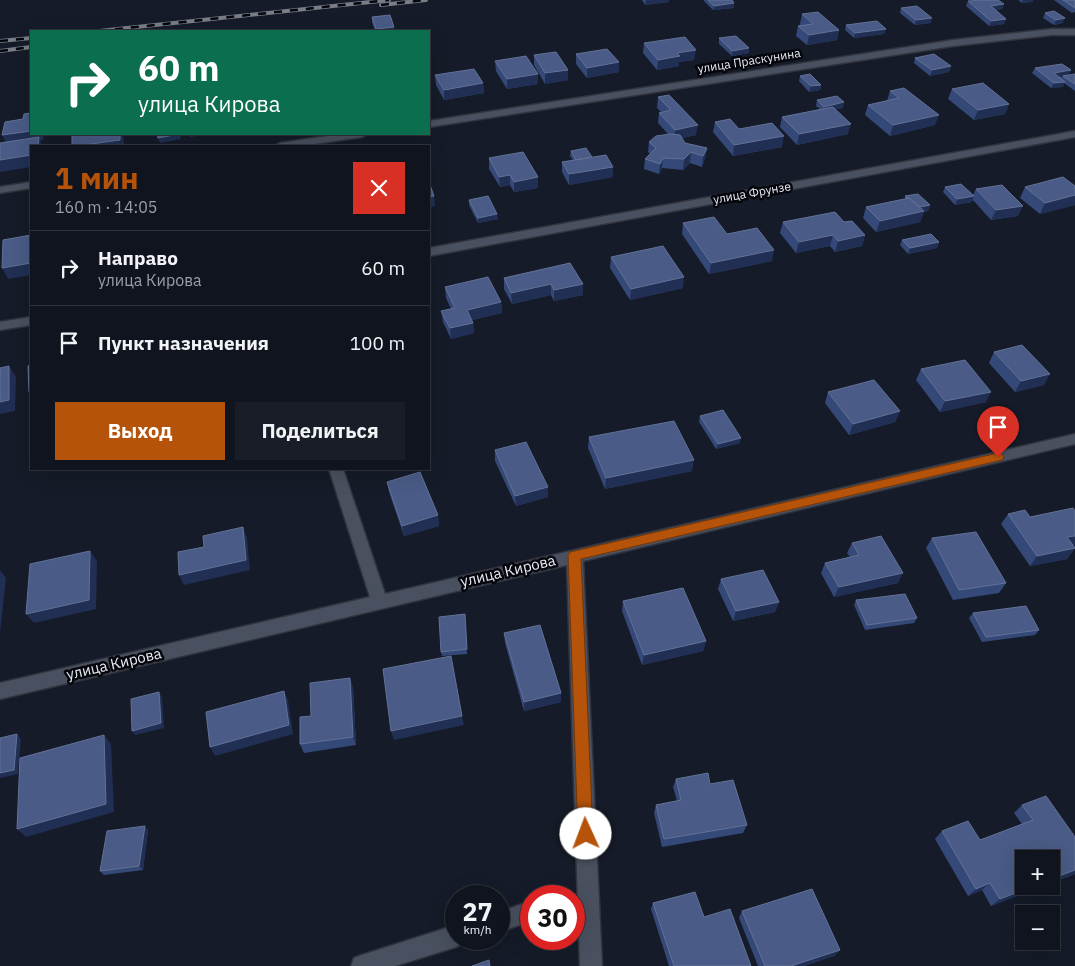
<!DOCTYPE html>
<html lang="ru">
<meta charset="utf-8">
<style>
body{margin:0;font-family:"IBM Plex Sans",sans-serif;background:#191d27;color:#f1f3f6;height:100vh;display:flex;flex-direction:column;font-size:19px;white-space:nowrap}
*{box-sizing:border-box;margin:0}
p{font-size:16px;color:#9c9ea4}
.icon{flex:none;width:28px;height:28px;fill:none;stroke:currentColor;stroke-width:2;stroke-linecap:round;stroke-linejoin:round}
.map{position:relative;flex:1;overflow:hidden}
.details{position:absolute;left:30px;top:145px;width:400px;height:325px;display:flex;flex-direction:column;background:#10141e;border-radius:0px;box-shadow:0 5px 20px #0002,0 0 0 1px #30333c}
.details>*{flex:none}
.top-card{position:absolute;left:30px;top:30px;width:400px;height:105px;border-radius:0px;box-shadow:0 5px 20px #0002,0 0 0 1px #30333c;background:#0b6e4f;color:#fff;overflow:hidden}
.buttons{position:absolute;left:1015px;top:850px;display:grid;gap:10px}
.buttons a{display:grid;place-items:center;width:45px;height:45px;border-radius:0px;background:#10141e;box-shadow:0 5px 20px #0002,0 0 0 1px #30333c;font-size:25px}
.speed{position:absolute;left:445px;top:885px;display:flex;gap:10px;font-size:25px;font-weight:700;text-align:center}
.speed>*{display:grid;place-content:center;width:65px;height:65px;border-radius:50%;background:#10141e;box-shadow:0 5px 20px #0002,0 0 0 1px #30333c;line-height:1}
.speed small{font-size:12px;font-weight:400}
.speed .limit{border:8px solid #d22;background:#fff;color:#111}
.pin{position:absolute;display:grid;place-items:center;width:42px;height:42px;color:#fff;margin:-51px -21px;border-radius:50% 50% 50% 0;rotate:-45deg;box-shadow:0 0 5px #0007}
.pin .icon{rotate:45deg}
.me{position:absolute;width:55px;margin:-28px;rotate:358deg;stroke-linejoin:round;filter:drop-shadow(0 0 4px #0008)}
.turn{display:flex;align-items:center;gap:18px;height:105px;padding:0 25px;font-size:22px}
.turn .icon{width:65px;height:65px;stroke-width:2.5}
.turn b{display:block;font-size:35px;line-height:42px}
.round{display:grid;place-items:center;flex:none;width:52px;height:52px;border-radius:0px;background:#191d27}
.headline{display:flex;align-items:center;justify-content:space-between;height:85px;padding:0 25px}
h1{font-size:30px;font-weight:800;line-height:38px;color:#b45309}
.button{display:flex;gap:10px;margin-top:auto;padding:10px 25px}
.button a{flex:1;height:58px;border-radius:0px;background:#b45309;color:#fff;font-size:20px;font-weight:800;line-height:58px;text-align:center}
.button a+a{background:#191d27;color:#f1f3f6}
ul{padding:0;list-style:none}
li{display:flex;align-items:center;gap:15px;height:75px;padding:0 25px;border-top:1px solid #30333c}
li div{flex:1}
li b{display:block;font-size:19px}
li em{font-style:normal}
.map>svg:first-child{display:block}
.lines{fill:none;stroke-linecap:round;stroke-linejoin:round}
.minor-casing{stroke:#31343e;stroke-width:3}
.minor{fill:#49505f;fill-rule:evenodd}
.rail-casing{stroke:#787d89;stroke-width:4}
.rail{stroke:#04060b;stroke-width:2.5;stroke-dasharray:8;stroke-linecap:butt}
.wall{fill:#354978}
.shaded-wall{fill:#202f53}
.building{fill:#495b86;stroke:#627297}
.route{fill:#b45309;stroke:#753606}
.labels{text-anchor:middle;stroke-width:5;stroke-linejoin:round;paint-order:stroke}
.far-street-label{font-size:12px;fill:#e8ecf5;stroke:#04060b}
.street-label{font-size:15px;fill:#e8ecf5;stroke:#04060b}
</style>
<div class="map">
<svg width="1075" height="966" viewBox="0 0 1075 966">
<rect width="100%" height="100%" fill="#151b28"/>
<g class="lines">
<defs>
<path id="minor" d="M1052 29H1075V35H1052L953 46 429 127V121L953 40Z
M1075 131V137L429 256V248Z
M342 134H367L362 137 300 146H275L280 143Z
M31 182V188L0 193V187Z
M31 317V325L0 330V322Z
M1075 434V444L583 561 602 966H580L567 565 0 699V683L370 597 329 469H343L385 594Z
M531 901V921L499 932V912Z
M456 925V939H465L463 943 456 947 395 966H351L354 958 362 955Z"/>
</defs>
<!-- minor casing -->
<use href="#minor" class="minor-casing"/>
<!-- minor -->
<use href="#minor" class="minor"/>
<defs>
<path id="rail" d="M381 5 426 0
M99 31 389 0
M0 41 31 38
M0 51 31 47"/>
</defs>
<!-- rail casing -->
<use href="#rail" class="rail-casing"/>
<!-- rail -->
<use href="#rail" class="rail"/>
</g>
<!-- wall -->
<path class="wall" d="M642 0H669V2L645 5Z
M704 0H732L734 8 713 10 704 1Z
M1018 0H1033L1032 2 1022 3Z
M1054 0H1075V12L1072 13Z
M968 1 1004 4 1002 9 995 10 1006 19 1004 24 989 26 966 6Z
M901 8 931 23 915 25 900 13Z
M1045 13 1063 23 1054 25 1043 18Z
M802 14 839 30 837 40 807 45 796 36 798 26H801L800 24Z
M372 17 394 27V31H375L372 22Z
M846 25 886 29 884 34 854 38 845 30Z
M719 38 749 53 732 56 719 44Z
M644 43 694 60 679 62V66L657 70 643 53Z
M576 54 619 62V72L587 78 576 64Z
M534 55 568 70V80L545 84 534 65Z
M915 58 951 66 949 72 930 76 914 63Z
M495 61 538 84 507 89 496 71Z
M1035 68 1069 75 1075 74V91L1064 83 1063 87 1051 88 1032 73Z
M435 75 483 83 484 93 444 100 436 85Z
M800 76 821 85 820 90 809 92 799 81Z
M952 89 1009 104 1005 114 974 120 948 99Z
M890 91 935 125 890 136 865 115 868 105 887 101Z
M658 97 696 135 682 138 685 143 707 148 705 158 702 167 690 163 683 170 662 168 659 174 644 169 645 159 650 154 648 152 649 142 668 134 658 123 659 113 661 112 657 108Z
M817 100 843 108 835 109 848 134 797 145 780 127 782 117 820 109 816 106Z
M715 122 739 129 782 147 733 156 713 132Z
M571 151 592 157 613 177 569 185 562 172V162L573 160 570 156Z
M489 158 538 188 514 192 510 185 500 187 489 169Z
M1075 186V205L1040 214 1020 198 1025 187Z
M945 187 973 195 976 189 1018 216 991 220 973 200 972 202 955 205 943 192Z
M905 196 930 205 928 211 924 212 920 222 876 232 863 218 866 207 905 199Z
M469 200 498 219 478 223 469 205Z
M783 222H844L865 235 862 246 835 252 830 246 796 253 780 233Z
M683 223 727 234 772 261 709 274 682 234Z
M902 240 939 242 937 248 908 254 900 245Z
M611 257 683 288 630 300 610 268Z
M570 263 583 295 554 301 551 295 512 304 504 289V278Z
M445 287 501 302 502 313 472 320 473 323 474 333 451 339 443 322 441 311 451 309 446 298Z
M994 352 1044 385 1015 392 989 363Z
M921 369 986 402 940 412 916 380Z
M828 392 900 411 895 422 849 435 825 403Z
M700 416 740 443 716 449 699 422Z
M589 437 692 471 605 489 588 448Z
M495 450 548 497 516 506 495 461Z
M387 482 438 515 439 526 404 536 389 492Z
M1008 514 1030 517 1072 545 1075 548 1067 559 1030 566 1001 524Z
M932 538 1006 583 999 593 953 600 926 548Z
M852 543 898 583 834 597 821 573 825 563 850 557 847 553Z
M721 579 779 602 775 612 733 621 718 589Z
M856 600 917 618 914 623 865 630 854 605Z
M623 601 706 641 703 651 642 665 622 611Z
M973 613 1039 630 1035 635 982 642 969 618Z
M465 614 467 654 442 656 441 652Z
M504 633 561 693V702L524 711 505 643Z
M353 687 356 745 304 753 300 744 311 716Z
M676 779 710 784 747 825 743 833 662 847 654 813 656 805 677 801 673 787Z
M1022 805 1075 837V874L1051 883 1024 886H1043L991 906 982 890 968 896 935 839 942 831 980 840 1022 824 1014 813Z
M148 830 143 870 104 875 100 871Z
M653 903 704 917 751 966H669L651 909Z
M742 911 840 950 834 956 804 966H758L739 918Z"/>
<!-- shaded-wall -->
<path class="shaded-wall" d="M646 0H669V2L645 5Z
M1023 0H1033L1032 2 1022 3Z
M734 3V8L713 10 714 6Z
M1004 4 1002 9 989 11 991 6Z
M932 18 931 23 915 25 916 20Z
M1065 18 1063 23 1054 25 1056 20Z
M1006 19 1004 24 989 26 991 21Z
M394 27V31H376V29Z
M886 29 884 34 854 38 855 33Z
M839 30 837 40 807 45 809 35Z
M749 48V53L732 56V51Z
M696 50 694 60 679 62V66L657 70 658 60 677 53Z
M619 62V72L587 78V68Z
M951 66 949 72 930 76 932 70Z
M568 70V80L545 84V73Z
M1071 70 1068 76 1052 78 1054 73Z
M538 74V84L507 89V79Z
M1065 82 1063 87 1051 88 1054 83Z
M483 83 484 93 444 100V90Z
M821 85 820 90 809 92 811 86Z
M844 102 843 108 823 112 824 107Z
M1009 104 1005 114 974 120 978 110Z
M939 115 935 125 890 136 893 125Z
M851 124 848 134 797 145 799 134Z
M698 125 696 135 674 140 675 130Z
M31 131V134H44L43 140 40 141 43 146 7 145 2 135Z
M120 134H123L124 146H77Z
M179 134H180L181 139 160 143 158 138Z
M189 134H212L190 137Z
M784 136 782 147 733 156 734 145Z
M707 148 705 158 702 167 703 156Z
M691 152 690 163 683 170 684 159Z
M31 155V167L0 172V160Z
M663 158 662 168 659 174 660 164Z
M613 167V177L569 185V174Z
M510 175V185L500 187 499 177Z
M538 177V188L514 192V182Z
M1075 195V205L1040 214 1045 203Z
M434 196 435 206 429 208V197Z
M974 196 972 202 955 205 957 199Z
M930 205 928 211 924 212 920 222 876 232 880 221 917 208Z
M1023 206 1018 216 991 220 996 210Z
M497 214 498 219 478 223V218Z
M833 235 830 246 796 253 799 242Z
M865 235 862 246 835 252 838 241Z
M939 242 937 248 908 254 910 248Z
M774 250 772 261 709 274 711 263Z
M31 263V275L8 279 2 268Z
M684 277 683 288 630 300 631 289Z
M551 284V295L512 304 511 293Z
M583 284V295L554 301V290Z
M501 302 502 313 468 321 467 310Z
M473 323 474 333 451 339 450 328Z
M9 366 16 377 15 411 0 414V402Z
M1050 374 1044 385 1015 392 1021 381Z
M991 392 986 402 940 412 945 401Z
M900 411 895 422 849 435 853 424Z
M741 438 740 443 716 449 718 444Z
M694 460 692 471 605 489 606 478Z
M548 487V497L516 506 515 496Z
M438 515 439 526 404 536 402 526Z
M243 527 247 538 250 570 184 585 179 575Z
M1075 536V545L1060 548 1067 537Z
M1075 548 1067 559 1030 566 1037 556Z
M90 551 97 561 96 609 34 623 26 614Z
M0 570 6 578 0 633Z
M903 573 898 583 834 597 839 587Z
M779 602 775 612 733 621 736 611Z
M706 641 703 651 642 665 644 655Z
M350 678 353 687 356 745 353 737Z
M284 691 288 700 293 734 215 756 210 747Z
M159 692 162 697 164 728 135 735 132 731Z
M561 693V702L524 711V702Z
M462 716 464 725 394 740 391 731Z
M17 734 21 739 18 774 0 778V773Z
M104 735 111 744 114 812 26 837 17 829Z
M145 826 148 830 143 870 139 866Z
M1075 870V874L1051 883V879Z
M990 883 982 890 968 896 976 889Z
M1033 886H1043L991 906 1000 899Z
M840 950 834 956 804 966H791Z"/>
<!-- building -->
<path class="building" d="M708 0H732L734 3 714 6Z
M982 0H998L1004 4 991 6 1006 19 991 21 968 1Z
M1063 0H1075V8Z
M917 6 932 18 916 20 901 8Z
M1054 11 1065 18 1056 20 1045 13Z
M818 12 839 30 809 35 798 26 813 24 802 14Z
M390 15 394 27 376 29 372 17Z
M877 21 886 29 855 33 846 25Z
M736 36 749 48 732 51 719 38Z
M685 37 696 50 677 53 680 56 658 60 644 43Z
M607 49 619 62 587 68 576 54Z
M556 52 568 70 545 73 534 55Z
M934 54 951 66 932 70 915 58Z
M526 56 538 74 507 79 495 61Z
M1062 64 1071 70 1054 73 1065 82 1054 83 1035 68Z
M474 69 483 83 444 90 435 75Z
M810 74 821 85 811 86 800 76Z
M1075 74V84L1063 76Z
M983 83 1009 104 978 110 952 89Z
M904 88 939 115 893 125 868 105 899 98 890 91Z
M669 95 698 125 675 130 659 113 671 110 658 97Z
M837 96 844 102 824 107 817 100Z
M833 107 851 124 799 134 782 117Z
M31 113V131L2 135 5 122 23 119 24 114Z
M730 119 739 129 772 123 784 136 734 145 715 122Z
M72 134H120V140L77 146H72Z
M157 134H179L158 138Z
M670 134 680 135 685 143 707 148 703 156 691 152 684 159 663 158 660 164 645 159 656 148 649 142 656 136Z
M39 137 38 146H31V155L0 160V143Z
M586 148 592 157 576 160 571 151Z
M523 152 538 177 514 182 510 175 499 177 489 158Z
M606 155 613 167 569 174 562 162Z
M1063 177 1075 186V195L1045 203 1025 187Z
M429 182 434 196 429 197Z
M961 184 974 196 957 199 945 187Z
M1002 185 1023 206 996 210 976 189Z
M918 194 930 205 920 207 909 198H907L905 196Z
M488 196 497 214 478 218 469 200Z
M909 198 924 211 880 221 866 207Z
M835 212 844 222 852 221 865 235 838 241 833 235 799 242 783 222Z
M714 217 727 234 757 228 774 250 711 263 683 223Z
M931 234 939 242 910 248 902 240Z
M31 235V263L2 268 3 240Z
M663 246 684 277 631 289 611 257Z
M570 263 583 284 554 290 551 284 511 293 504 278Z
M488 277 501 302 467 310 473 323 450 328 441 311 455 308 445 287Z
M1022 345 1050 374 1021 381 994 352Z
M965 360 991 392 945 401 921 369Z
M31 365V392H29L28 366Z
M9 366V400L0 402V368Z
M874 380 900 411 853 424 828 392Z
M723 410 741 438 718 444 700 416Z
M674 421 694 460 606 478 589 437Z
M526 442 548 487 515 496 495 450Z
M420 472 438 515 402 526 387 482Z
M1073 508 1075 511V536L1067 537 1075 548 1037 556 1008 514 1025 510 1030 517Z
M243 527 246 560 179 575 178 552 204 547 203 536Z
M976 532 1006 583 959 590 932 538Z
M881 536 903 573 839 587 825 563 859 555 852 543Z
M90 551 89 600 26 614 30 564Z
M763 570 779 602 736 611 721 579Z
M683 588 706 641 644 655 623 601Z
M905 594 917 618 867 625 856 600Z
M1026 606 1039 630 986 637 973 613Z
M465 614 467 649 441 652 439 617Z
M540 625 561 693 524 702 504 633Z
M451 656 462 716 391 731 383 669Z
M350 678 353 737 300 744V717L311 716 310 683Z
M284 691 289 725 210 747 206 712Z
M159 692 161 723 132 731 131 699Z
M17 734 14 770 0 773V738Z
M104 735 106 804 17 829 20 758Z
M708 773 710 784 733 780 747 825 664 839 656 805 681 800 676 779Z
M1046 796 1075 837V870L1051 879V859H1024V886H1033L1000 899 990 883 976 889 942 831 968 821 980 840 1033 820 1022 805Z
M145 826 139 866 100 871 107 831Z
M812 889 840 950 791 966H765L742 911Z
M695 892 704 917 730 909 751 966H674L653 903Z
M489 960 490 966H472Z"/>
<!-- route -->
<path class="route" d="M998 453 1002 454 1004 457 1002 460 581 559 593 834 591 839 586 841 580 839 578 834 568 555 570 552Z"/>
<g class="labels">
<!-- far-street labels -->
<g class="far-street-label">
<text transform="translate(749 61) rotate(-9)" y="4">улица Праскунина</text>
<text transform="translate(752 193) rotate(-10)" y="4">улица Фрунзе</text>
</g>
<!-- street labels -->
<g class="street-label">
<text transform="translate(508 571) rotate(-13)" y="5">улица Кирова</text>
<text transform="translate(114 664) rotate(-13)" y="5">улица Кирова</text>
</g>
</g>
</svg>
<div class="buttons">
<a>+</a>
<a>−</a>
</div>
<div class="speed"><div>27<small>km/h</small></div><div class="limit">30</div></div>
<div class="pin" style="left:998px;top:457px;background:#d93025"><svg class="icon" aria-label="arrive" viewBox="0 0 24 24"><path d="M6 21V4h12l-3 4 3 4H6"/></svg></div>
<svg class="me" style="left:586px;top:834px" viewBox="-20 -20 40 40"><circle r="19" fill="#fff"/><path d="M0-13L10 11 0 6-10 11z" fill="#b45309"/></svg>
<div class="top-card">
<div class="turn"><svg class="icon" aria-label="right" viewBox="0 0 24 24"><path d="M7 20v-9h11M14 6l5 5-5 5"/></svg><div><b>60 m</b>улица Кирова</div></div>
</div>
<section class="details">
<div class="headline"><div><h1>1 мин</h1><p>160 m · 14:05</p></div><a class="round" style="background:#d93025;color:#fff"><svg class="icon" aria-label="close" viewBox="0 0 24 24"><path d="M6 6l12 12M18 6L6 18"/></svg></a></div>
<ul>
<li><svg class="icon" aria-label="right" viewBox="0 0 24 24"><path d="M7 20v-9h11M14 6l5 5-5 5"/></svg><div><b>Направо</b><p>улица Кирова</p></div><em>60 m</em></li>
<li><svg class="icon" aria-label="arrive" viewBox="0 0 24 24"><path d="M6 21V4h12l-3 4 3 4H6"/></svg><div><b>Пункт назначения</b></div><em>100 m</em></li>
</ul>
<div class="button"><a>Выход</a><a>Поделиться</a></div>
</section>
</div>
